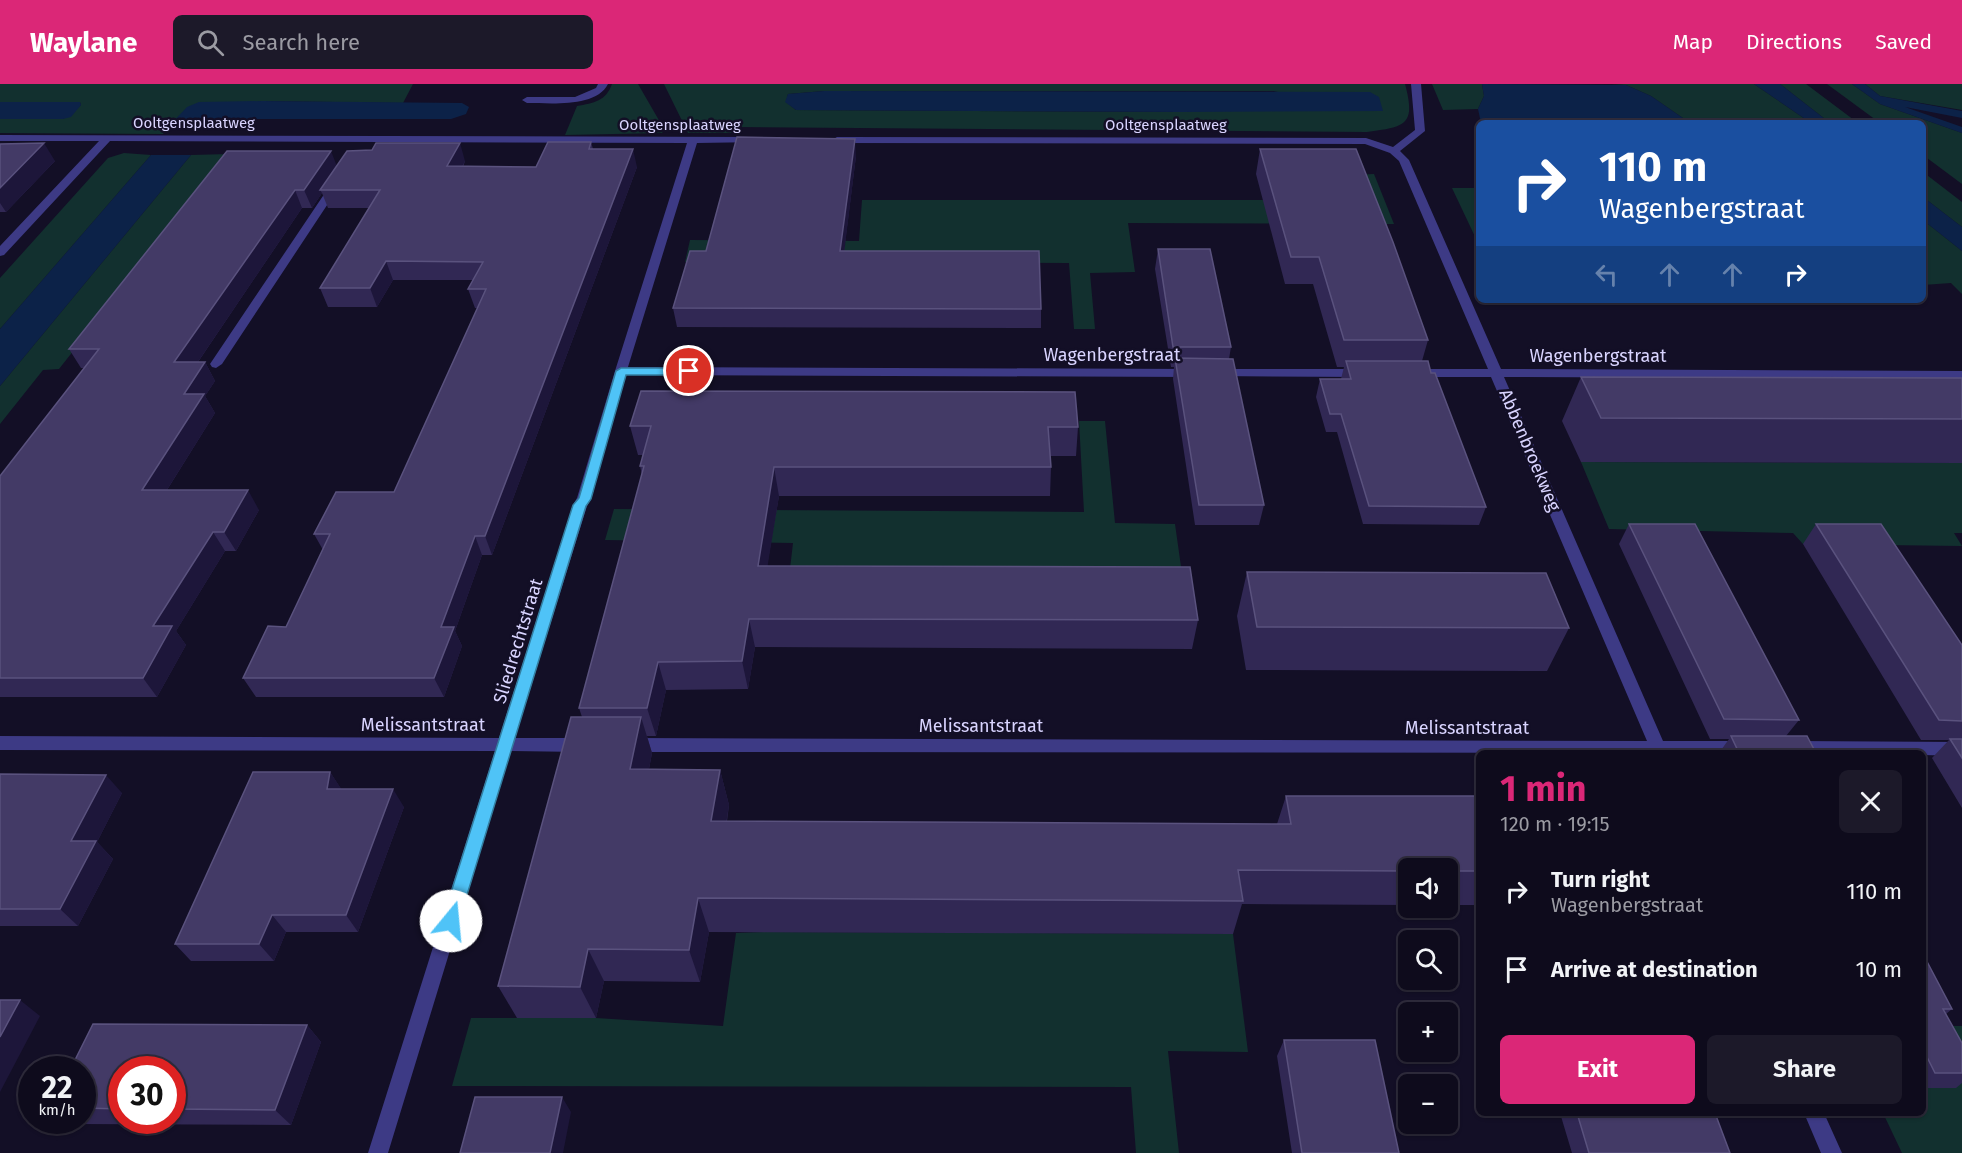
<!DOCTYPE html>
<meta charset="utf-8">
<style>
body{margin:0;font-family:"Fira Sans",sans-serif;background:#1c1929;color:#f1f3f6;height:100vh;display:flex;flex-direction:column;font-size:22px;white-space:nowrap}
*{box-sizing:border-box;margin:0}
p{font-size:20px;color:#9b9ba3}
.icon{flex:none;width:33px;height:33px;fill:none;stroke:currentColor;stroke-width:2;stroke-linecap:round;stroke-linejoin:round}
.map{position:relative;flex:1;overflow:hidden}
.details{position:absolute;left:1476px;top:666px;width:450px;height:366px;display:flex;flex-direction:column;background:#0e0b1c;border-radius:9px;box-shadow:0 2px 4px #0004,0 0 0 2px #2e2b3b}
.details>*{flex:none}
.hud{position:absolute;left:1476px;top:36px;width:450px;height:183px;border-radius:9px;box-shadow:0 2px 4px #0004,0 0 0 2px #2e2b3b;background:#1a4fa0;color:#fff;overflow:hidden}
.controls{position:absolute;left:1398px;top:774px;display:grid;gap:12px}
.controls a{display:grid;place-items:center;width:60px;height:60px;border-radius:9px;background:#0e0b1c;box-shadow:0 2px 4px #0004,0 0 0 2px #2e2b3b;font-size:30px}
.speed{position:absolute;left:18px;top:972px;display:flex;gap:12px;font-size:30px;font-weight:700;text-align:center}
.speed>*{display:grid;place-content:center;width:78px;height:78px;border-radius:50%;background:#0e0b1c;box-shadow:0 2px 4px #0004,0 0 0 2px #2e2b3b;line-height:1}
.speed small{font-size:15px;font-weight:400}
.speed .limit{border:9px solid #d22;background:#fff;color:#111}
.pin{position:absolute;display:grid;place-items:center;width:51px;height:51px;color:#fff;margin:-26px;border:3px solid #fff;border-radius:50%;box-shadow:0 2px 6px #0007}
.me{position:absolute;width:66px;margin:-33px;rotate:17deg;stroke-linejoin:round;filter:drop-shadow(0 0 4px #0008)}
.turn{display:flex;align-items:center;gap:21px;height:126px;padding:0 24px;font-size:27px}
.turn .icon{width:78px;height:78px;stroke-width:2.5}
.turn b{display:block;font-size:42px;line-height:51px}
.lanes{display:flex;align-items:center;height:57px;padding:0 24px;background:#0003;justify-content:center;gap:30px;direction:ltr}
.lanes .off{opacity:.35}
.round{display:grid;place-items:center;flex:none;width:63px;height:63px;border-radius:9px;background:#1c1929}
.summary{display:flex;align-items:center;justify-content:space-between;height:102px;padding:0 24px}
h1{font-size:36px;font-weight:700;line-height:45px;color:#db2777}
.button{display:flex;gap:12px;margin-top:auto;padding:12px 24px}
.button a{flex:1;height:69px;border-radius:9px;background:#db2777;color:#fff;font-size:24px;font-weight:700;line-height:69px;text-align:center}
.button a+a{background:#1c1929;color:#f1f3f6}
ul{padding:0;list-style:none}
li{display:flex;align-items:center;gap:18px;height:78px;padding:0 24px}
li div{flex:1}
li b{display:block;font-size:22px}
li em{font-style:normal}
header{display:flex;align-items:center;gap:36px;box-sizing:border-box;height:84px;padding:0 30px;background:#db2777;color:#fff}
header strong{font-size:28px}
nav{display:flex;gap:33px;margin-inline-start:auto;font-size:21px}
.search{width:420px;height:54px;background:#1c1929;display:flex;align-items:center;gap:15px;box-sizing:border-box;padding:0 21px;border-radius:9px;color:#9b9ba3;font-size:22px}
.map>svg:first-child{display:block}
.green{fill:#12302f;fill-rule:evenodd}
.water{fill:#0c2248}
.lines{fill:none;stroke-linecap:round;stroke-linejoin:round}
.minor{fill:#3d3a85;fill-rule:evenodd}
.wall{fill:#312854;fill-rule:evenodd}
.shaded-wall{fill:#1d163a}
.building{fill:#433a66;stroke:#5a527e;stroke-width:1.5}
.route{fill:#4fc3f7;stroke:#337fa1;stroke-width:1.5}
.labels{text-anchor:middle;stroke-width:5;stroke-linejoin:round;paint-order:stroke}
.far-street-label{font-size:15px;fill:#d9d4ff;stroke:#130f26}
.street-label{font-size:18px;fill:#d9d4ff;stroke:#130f26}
</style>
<header>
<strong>Waylane</strong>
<div class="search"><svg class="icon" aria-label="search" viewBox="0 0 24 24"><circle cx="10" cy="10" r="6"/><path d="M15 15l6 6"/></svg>Search here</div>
<nav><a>Map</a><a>Directions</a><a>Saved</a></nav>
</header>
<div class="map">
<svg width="1962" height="1069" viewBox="0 0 1962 1069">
<rect width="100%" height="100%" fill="#130f26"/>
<!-- green -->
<path class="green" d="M0 0H413L403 19 262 17 169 42 163 50 0 49V35H63L81 21 80 18H0Z
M612 0H638L664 45 662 49 565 51 577 22C594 19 606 17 612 0Z
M664 0H1405C1416 41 1406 43 1367 48L737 43 734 49H688ZM824 7H1278L1181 28 796 26 786 18 788 10Z
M1432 0H1482L1484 12 1478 25 1443 26Z
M1611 0H1754L1811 39H1690L1651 12 1626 1Z
M1780 0H1806L1858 39H1830Z
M1827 0H1852L1880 20 1962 49V100L1923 71V39H1880Z
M1865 0H1962V26L1880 12Z
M124 69 151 71 0 245V194L108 74Z
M229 70 59 285 43 286 0 340V302L191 71Z
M1923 88 1962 118V143L1923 113Z
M1374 90 1394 140 1128 139 1135 188 1090 189 1095 245H1074L1069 179 685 178 690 156 859 157 862 116H1359L1350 91Z
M1452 104H1479V161Z
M1923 136 1962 167V210L1951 199 1923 201Z
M1079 337H1105L1115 439 1175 440 1185 511 788 502 793 459 605 456 614 425 1084 428Z
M1581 378 1962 379V449H1954L1962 462 1803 460 1793 449 1609 445Z
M764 848 1233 850 1248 968 1168 967 1179 1069H1136L1131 1003 452 1002 471 934H596L723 942 736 849Z
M1923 942H1962V1069H1902L1883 1029H1923Z"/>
<!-- water -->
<path class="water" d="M1482 0 1626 1 1651 12 1690 39H1481L1478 25 1484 12Z
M1754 0H1780L1830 39H1811Z
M1852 0H1865L1880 12 1962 27V34L1905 23 1962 43V49L1880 20Z
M824 7 1370 8 1379 13 1383 27 1181 28 796 26 785 18 788 10Z
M262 17 462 19 469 23 466 30 451 35H235L215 42H169L187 23 199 18Z
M0 18H80L81 21 71 33 63 35H0Z
M151 71H191L0 302V245Z
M1923 113 1962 143V167L1923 136Z"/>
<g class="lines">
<!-- minor -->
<path class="minor" d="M598 0H608C596 24 550 19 527 19L522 16 527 13H575L596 4Z
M1411 0H1421L1425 47 1400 67 1409 76 1501 285 1962 287V295L1504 293 1663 657H1743L1749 659 1751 664 1749 669 630 668 624 666 622 661 624 656 630 654 1647 657 1491 293H1416L1410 289 1416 285H1488L1399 77 1390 69 1365 60 837 59 832 56 837 53 1366 54 1393 63 1415 46Z
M0 51 756 53 761 56 760 58 697 59 628 283 1194 285 1200 289 1194 293 626 291 591 415 587 422 515 654H582L588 656 590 661 588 666 582 668 511 667 388 1069H368L495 667 0 666V652L499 654 573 421 577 414 615 287 687 59 110 57 4 171 0 172V162L99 57H0Z
M336 97 341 100 222 280 216 284 212 283 210 280 331 100Z
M1218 285H1362L1368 289 1362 293 1214 292 1212 289 1214 286Z
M1794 657 1962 658V672L1923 671V669H1788L1786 664 1788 659Z
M1804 1029H1824L1842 1069H1821Z"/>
</g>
<!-- wall -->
<path class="wall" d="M591 58 593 65 637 83 492 471H482L455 547 462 562 444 613H256L243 594 286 543 323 466 314 450 394 408 478 224H475L468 205 473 196H393L377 223H328L320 204 369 124H328L322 109 312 124H302L198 278H205L215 297 205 312 215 329 167 406 259 426 236 467H225L176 547 186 561 157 613H0V392L84 284H81L69 265 227 67 337 81 465 77 463 83H536Z
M0 60 55 77 6 128H0Z
M1260 65 1428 256 1422 277 1431 289 1486 423 1479 441 1363 440 1337 348H1326L1316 313 1320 295H1341L1344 283H1337L1313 200H1285L1256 90Z
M856 72 844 167 1041 225V244L677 243 673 224 706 167Z
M1158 165 1231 263 1229 275 1264 421 1259 441H1195L1173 295 1174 283H1171L1155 185Z
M1581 293 1962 294V379L1581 378 1562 337Z
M630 342 1078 343 1076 372H1050L1051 383 1050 412H779L767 482 1198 536 1192 565 755 563 748 605 666 606 656 652H647L652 669 649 685 720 686 729 721 727 737 1277 740 1286 712H1479V821H1448V784H1408V821L1242 820 1233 850 709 848 700 898 604 897 596 934H517L498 902 582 633 579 624 642 391 640 382 643 371H638Z
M1629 440 1799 636 1786 652 1816 669H1719L1729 655H1710L1619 460Z
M1816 440 1962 561V724L1932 674 1949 656H1921L1803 460Z
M1247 488 1569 544 1547 587 1246 586 1237 532Z
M330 688 341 705 404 723 358 848H286L274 877H191L175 860Z
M0 690 122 709 97 758 113 775 78 842H0Z
M1923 870 1952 925 1946 930 1962 959V999L1956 1004H1923Z
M307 941 321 958 291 1041 73 1040 68 1036H82V986ZM122 986H172V1036H122Z
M1284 956 1399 1069H1292L1277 972Z
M1560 1029H1715L1730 1069H1572Z"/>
<!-- shaded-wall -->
<path class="shaded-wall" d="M855 55 856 72 842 186 840 167Z
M44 59 55 77 6 128 0 119V104Z
M460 59 465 77 453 101 447 82Z
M633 65 637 83 492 471 485 452Z
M331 67 338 85 320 106 322 109 312 124 304 106Z
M295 106 302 124 185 297 174 278Z
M386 177 393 196 377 223 370 204Z
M205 278 215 297 205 312 215 329 155 425 142 406 184 310Z
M774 383 779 412 763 510 758 482Z
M248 406 259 426 236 467 224 448Z
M213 448 225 467 176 547 186 561 157 613 143 594 153 542Z
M475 452 482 471 455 547 462 562 444 613 434 594 441 543Z
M749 535 755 563 748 605 742 577Z
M658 578 666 606 656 652 647 624Z
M641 633 652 669 642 721 630 685Z
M720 686 729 721 721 772 711 737Z
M330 688 342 706 327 705Z
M106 691 122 709 97 758 113 775 78 842 60 825 71 757Z
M393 705 404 723 358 848 346 831Z
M698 814 709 848 700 898 689 866Z
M272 831 286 848 274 877 259 860Z
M588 865 604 897 596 934 580 903Z
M20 916 40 932 0 1008V953Z
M307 941 321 958 291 1041 275 1026Z
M562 1013 571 1028 563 1069H550Z"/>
<!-- building -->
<path class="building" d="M737 53 855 55 840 167H1039L1041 225 673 224 690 167H706Z
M548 58H591L589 65H633L485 452H475L441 543H454L434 594H243L268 542 286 543 330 450H314L336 408H394L486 205H468L483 178 386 177 370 204H320L380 106H320L347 67 372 66 376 59H460L447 82 536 83Z
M44 59 0 104V60Z
M1260 65H1356L1393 158 1428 256H1344L1319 173H1291Z
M227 67H331L304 106H295L174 278H205L184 310H204L142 406H248L224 448H213L153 542H172L143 594H0V392L99 265H69Z
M1158 165H1210L1231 263H1173Z
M1175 274 1233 275 1264 421H1199Z
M1346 277H1428L1431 289H1435L1486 423 1369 422 1341 330H1330L1320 295H1351Z
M1581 293 1962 294V335L1601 334Z
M641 307 1075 308 1078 343H1048L1051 383H774L758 482 1190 483 1198 536 749 535 742 577 658 578 647 624H579L644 382H640L651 342H630Z
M1629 440H1695L1799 636 1724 635Z
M1816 440H1881L1962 561V637L1939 636Z
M1247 488 1546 489 1569 544 1257 543Z
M571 633H641L630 685 720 686 711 737 1291 740 1286 712H1479V787H1448V784H1408V787L1238 786 1243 817 698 814 689 866 588 865 580 903 498 902Z
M1731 652H1807L1816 669H1739Z
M1950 655H1962V674Z
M253 688H330L327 705H393L346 831H272L259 860H175Z
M0 690 106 691 71 757H96L60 825H0Z
M1923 870 1952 925H1943L1962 959V989H1935L1923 965Z
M0 916H20L0 953Z
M93 940 307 941 275 1026 172 1025V986H122V1025L82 1024V986H70Z
M1284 956H1375L1399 1069H1302Z
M475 1013H562L550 1069H460Z
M1577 1029H1715L1730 1069H1589Z"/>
<!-- route -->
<path class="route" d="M621 284H689L695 287 689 291H626L591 415 586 422 459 837 456 843 451 845 445 843 442 837 573 421 579 414 616 287Z"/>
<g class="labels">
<!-- far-street labels -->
<g class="far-street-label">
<text x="194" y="44">Ooltgensplaatweg</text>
<text x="680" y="46">Ooltgensplaatweg</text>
<text x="1166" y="46">Ooltgensplaatweg</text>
</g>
<!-- street labels -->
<g class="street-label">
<text x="1112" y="277">Wagenbergstraat</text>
<text x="1598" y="278">Wagenbergstraat</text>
<text transform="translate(1530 366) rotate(67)" y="6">Abbenbroekweg</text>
<text transform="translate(518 557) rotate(-73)" y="6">Sliedrechtstraat</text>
<text x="423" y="647">Melissantstraat</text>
<text x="981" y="648">Melissantstraat</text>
<text x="1467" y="650">Melissantstraat</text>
</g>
</g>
</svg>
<div class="controls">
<a><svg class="icon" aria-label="sound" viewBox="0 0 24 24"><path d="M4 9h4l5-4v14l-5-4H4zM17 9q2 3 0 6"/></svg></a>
<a><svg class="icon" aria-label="search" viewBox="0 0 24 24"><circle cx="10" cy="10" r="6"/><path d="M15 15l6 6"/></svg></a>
<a>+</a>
<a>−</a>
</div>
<div class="speed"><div>22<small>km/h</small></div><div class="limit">30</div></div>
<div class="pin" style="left:689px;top:287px;background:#d93025"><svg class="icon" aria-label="arrive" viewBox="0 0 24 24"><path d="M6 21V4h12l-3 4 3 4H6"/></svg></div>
<svg class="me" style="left:451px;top:837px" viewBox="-20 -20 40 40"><circle r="19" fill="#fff"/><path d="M0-13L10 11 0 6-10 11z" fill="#4fc3f7"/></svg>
<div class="hud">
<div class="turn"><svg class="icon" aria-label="right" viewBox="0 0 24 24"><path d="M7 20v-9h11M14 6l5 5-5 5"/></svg><div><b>110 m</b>Wagenbergstraat</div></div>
<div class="lanes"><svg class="icon off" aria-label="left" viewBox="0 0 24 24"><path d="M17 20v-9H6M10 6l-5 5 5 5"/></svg><svg class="icon off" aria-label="ahead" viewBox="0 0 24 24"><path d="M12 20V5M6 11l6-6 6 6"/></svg><svg class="icon off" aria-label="ahead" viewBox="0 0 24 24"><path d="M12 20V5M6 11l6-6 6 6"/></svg><svg class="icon" aria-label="right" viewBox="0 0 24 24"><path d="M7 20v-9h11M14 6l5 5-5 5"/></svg></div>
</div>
<section class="details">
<div class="summary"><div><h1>1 min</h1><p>120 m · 19:15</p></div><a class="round"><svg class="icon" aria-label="close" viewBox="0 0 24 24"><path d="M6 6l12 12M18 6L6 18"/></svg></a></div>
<ul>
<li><svg class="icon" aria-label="right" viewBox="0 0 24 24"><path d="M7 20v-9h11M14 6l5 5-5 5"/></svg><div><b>Turn right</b><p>Wagenbergstraat</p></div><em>110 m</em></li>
<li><svg class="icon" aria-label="arrive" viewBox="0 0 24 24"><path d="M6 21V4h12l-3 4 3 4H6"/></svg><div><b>Arrive at destination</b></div><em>10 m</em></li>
</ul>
<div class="button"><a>Exit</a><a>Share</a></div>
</section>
</div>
